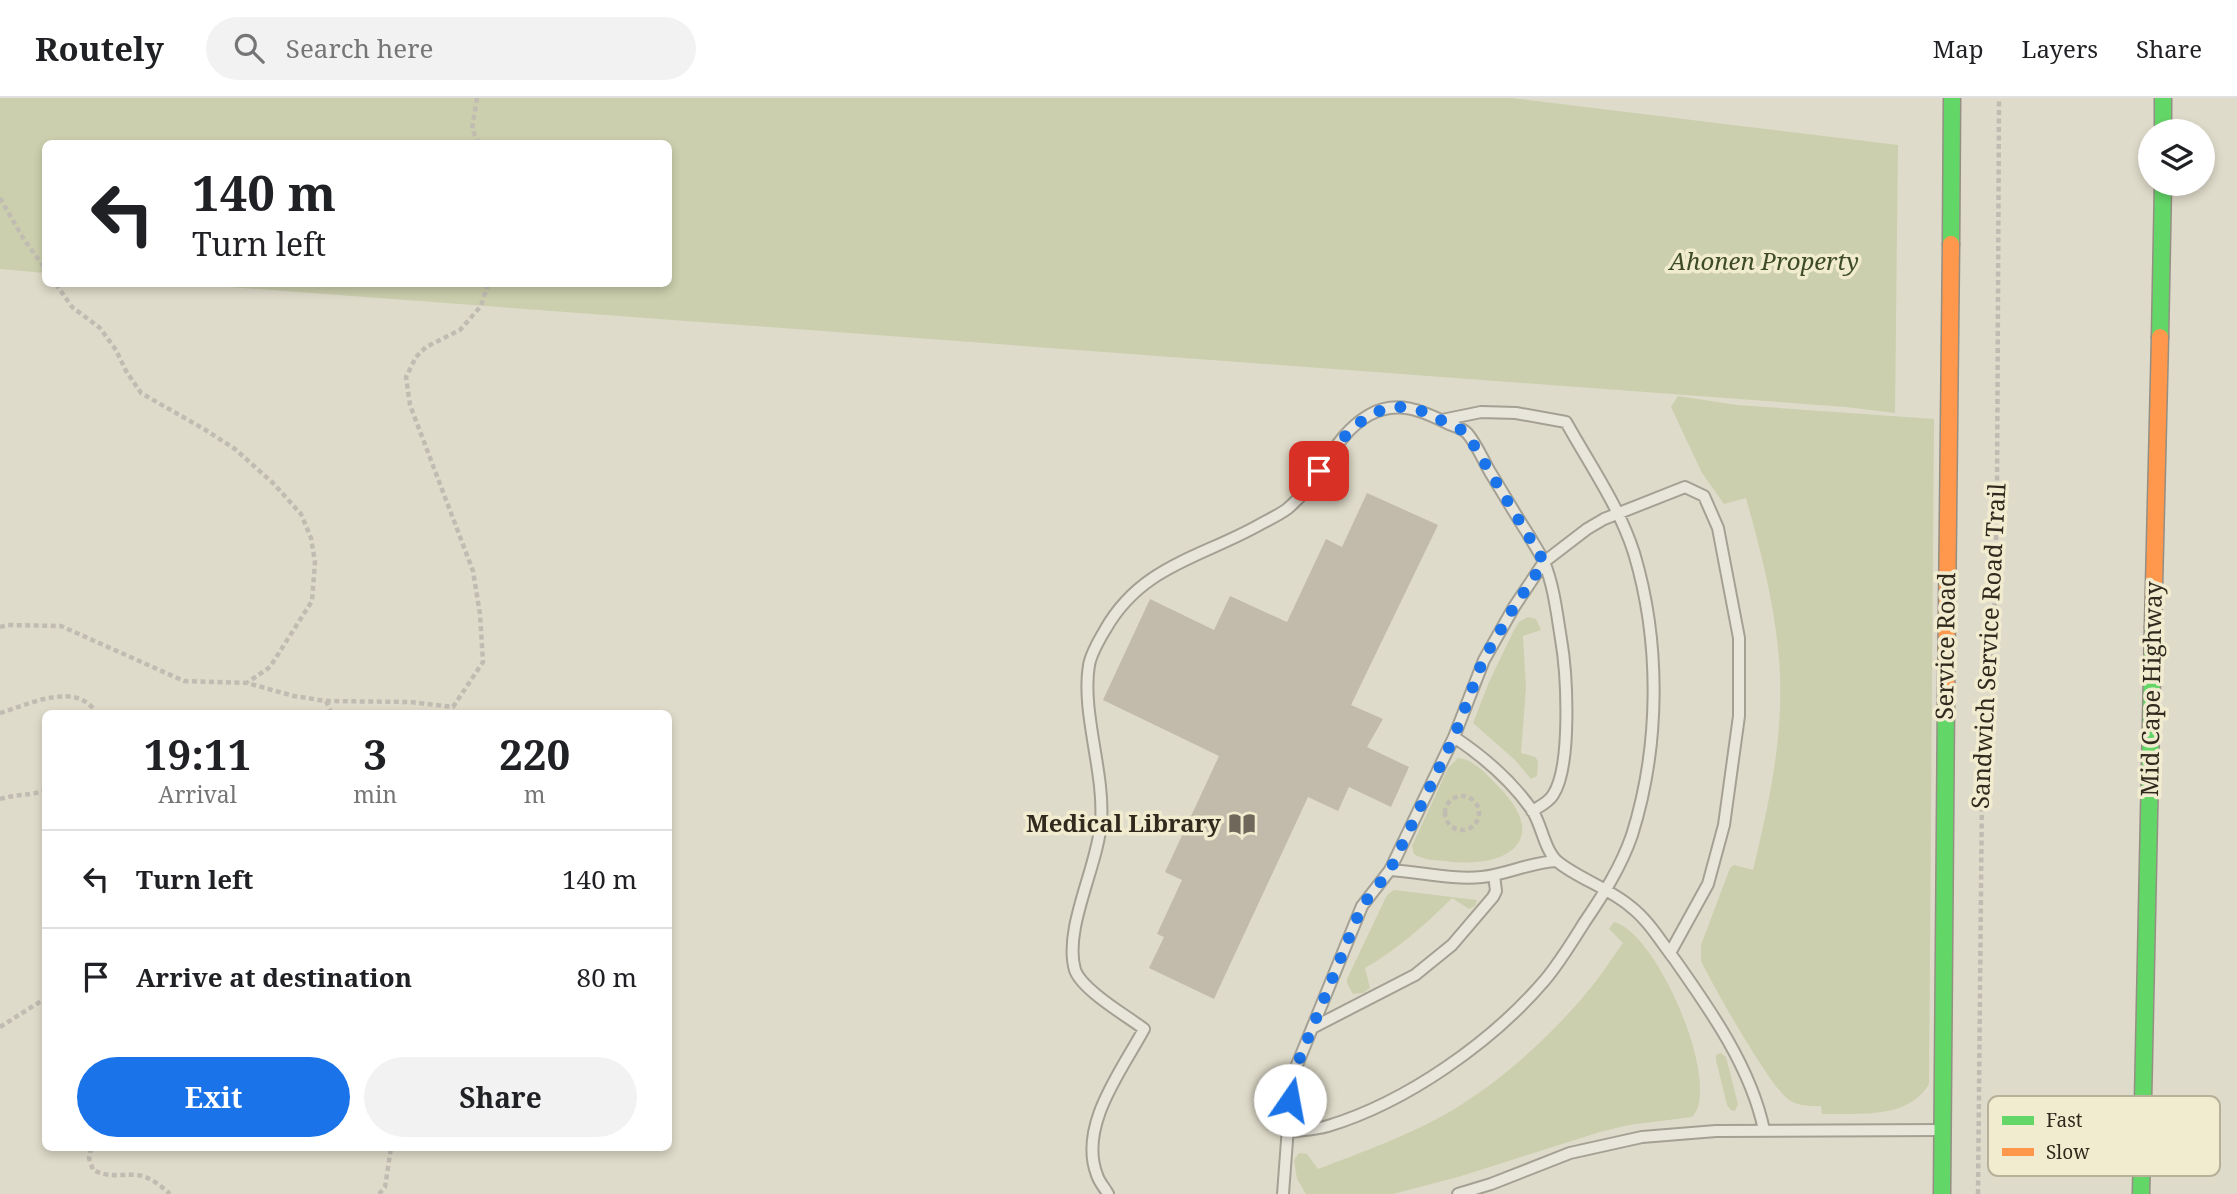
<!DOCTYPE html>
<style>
body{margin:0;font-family:"Noto Serif",serif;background:#f2f2f2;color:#202124;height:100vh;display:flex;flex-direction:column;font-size:26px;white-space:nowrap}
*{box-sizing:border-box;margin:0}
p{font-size:23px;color:#757577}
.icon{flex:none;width:38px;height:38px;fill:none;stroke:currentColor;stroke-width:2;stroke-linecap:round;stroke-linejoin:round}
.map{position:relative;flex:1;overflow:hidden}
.panel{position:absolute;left:42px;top:612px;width:630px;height:441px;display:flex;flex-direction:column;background:#fff;border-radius:10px;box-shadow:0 4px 10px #0003}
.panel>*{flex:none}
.guide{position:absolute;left:42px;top:42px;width:630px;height:147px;border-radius:10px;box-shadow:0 4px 10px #0003;background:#fff;color:#202124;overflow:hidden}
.controls{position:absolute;left:2138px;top:21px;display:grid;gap:14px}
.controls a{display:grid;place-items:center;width:77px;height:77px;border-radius:50%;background:#fff;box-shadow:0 4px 10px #0003;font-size:35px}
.pin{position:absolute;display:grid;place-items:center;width:60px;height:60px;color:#fff;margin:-30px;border-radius:14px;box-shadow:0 4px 10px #0006}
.me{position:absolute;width:77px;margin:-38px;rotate:12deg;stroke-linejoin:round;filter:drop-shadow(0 0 5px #0008)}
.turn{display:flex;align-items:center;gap:24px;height:147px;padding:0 35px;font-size:32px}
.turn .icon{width:91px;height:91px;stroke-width:2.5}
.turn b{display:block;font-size:49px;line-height:60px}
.eta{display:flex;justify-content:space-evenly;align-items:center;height:119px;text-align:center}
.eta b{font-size:42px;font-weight:700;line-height:49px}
.button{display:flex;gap:14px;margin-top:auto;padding:14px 35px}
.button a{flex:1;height:80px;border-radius:42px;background:#1a73e8;color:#fff;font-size:28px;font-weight:700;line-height:80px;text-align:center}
.button a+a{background:#f2f2f2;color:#202124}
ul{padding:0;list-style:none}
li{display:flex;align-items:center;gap:21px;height:98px;padding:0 35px;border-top:2px solid #e0e0e0}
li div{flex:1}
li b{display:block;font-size:26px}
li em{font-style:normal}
header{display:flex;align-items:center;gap:42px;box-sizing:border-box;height:98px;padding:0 35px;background:#fff;border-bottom:2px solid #e0e0e0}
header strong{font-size:33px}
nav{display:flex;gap:38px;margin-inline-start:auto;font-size:24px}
.search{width:490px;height:63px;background:#f2f2f2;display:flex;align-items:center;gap:18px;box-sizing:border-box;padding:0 24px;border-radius:38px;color:#757577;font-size:26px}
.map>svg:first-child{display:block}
.green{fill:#cbcfad}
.building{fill:#c2baab}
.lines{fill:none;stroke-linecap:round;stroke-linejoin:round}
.lane-casing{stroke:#a4a093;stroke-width:14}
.fast-casing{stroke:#948f83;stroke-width:19}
.slow-casing{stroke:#948f83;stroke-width:19}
.path{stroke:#c0bcb2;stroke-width:4.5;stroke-dasharray:5 3.5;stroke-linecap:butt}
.lane{stroke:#e8e5db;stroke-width:10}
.fast{stroke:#63d668;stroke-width:16}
.slow{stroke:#ff974d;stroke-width:16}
.route{stroke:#1a73e8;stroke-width:12;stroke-dasharray:0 21.6}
.labels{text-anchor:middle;stroke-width:7;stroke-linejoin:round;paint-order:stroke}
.park-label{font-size:24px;font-style:italic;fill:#3d4b26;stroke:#f1ebcf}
.street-label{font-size:24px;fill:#31291d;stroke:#f1ebcf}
.poi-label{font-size:24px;font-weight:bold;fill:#31291d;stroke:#f1ebcf;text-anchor:end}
.key{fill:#f1ebcf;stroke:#b7b19a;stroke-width:2}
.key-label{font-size:19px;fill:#31291d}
</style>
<header>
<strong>Routely</strong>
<div class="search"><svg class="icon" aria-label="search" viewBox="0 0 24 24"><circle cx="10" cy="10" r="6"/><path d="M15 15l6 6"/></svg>Search here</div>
<nav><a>Map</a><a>Layers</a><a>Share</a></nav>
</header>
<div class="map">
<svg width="2237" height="1096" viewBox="0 0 2237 1096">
<rect width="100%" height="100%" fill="#dfdbca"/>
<!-- green -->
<path class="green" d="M0 0H1512L1898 47 1895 315 1846 309 189 186H668V46H46L45 175 0 171Z
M1678 298 1737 307 1934 321 1929 986C1908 1022 1858 1015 1822 1016L1821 1008C1810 1008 1798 1008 1789 1002 1770 989 1713 888 1701 863V847L1730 770 1734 767 1753 772C1766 718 1778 665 1780 610 1783 538 1765 468 1746 400L1724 406 1702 375 1671 309Z
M1528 519 1536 521 1541 532 1523 538 1526 590 1521 655 1535 659 1538 663 1537 678 1531 681 1515 662 1473 625 1489 584 1514 532 1519 524Z
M1458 660C1475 662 1486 676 1497 687 1554 743 1505 772 1445 763 1434 762 1423 762 1414 756L1412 748 1448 670Z
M1394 792 1477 802 1475 808 1469 811 1452 800C1425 827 1398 851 1365 870L1370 890 1363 895 1353 896 1347 885V881L1387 797Z
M1614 824C1658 835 1723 988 1692 1019L1629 1027 1600 1034 1458 1079 1393 1096H1306L1297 1081 1294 1062 1299 1055 1307 1056 1318 1071C1360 1055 1412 1036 1451 1013 1500 984 1552 937 1588 893 1601 878 1611 861 1623 845L1609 831Z
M1721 955 1726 959 1738 1006 1735 1013 1731 1012 1727 1007 1716 962V957Z"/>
<!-- building -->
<path class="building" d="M1367 395 1438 427 1351 607 1383 621 1367 649 1409 669 1391 709 1349 689 1338 713 1308 699 1214 901 1149 870 1164 839 1157 836 1182 782 1165 774 1219 658 1103 602 1150 501 1214 532 1230 498 1287 524 1326 441 1342 449Z"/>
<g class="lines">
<defs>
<path id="lane" d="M1454 639C1484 659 1511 682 1532 712 1542 727 1544 752 1558 764 1579 781 1609 790 1631 809 1649 823 1661 844 1675 862 1711 913 1751 970 1764 1032
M1390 772C1420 774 1453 782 1482 779 1508 776 1531 764 1557 763
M1314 929 1415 877 1452 847 1493 799 1496 793 1494 777
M1286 1034C1300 1032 1315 1032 1328 1028 1407 1004 1492 944 1545 882 1560 864 1572 844 1584 825 1603 797 1621 769 1632 737 1660 648 1661 545 1634 455 1619 408 1590 367 1566 324L1516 315 1481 314 1442 322
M1108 1096C1105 1090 1099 1084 1097 1077 1078 1028 1122 972 1144 931 1127 918 1082 892 1075 872 1063 831 1098 768 1101 724 1105 675 1081 614 1089 567 1091 556 1099 542 1105 532 1141 468 1200 460 1259 427 1268 422 1279 417 1287 411 1320 385 1332 338 1369 317 1397 301 1423 313 1449 326 1455 328 1463 331 1467 335 1476 345 1483 362 1490 374 1503 395 1515 416 1528 436 1533 445 1540 455 1544 464 1554 488 1557 517 1561 541 1567 576 1572 668 1553 697 1548 705 1540 708 1532 713
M1283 1096 1290 1002 1297 967 1362 808 1390 772 1454 639 1484 562 1514 509 1544 464 1587 431 1604 421 1685 389 1704 398 1718 430 1739 540V618L1724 727 1708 786 1670 855
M1458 1096 1491 1086 1570 1055 1642 1039 1716 1033 1940 1032"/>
<path id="fast" d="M2163 0V33
M1951 146 1952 0
M2160 239 2163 86
M1942 1096 1946 603
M2141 1096 2153 529"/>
<path id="slow" d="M2153 529 2160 239
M1946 603 1951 146"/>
</defs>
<!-- lane casing -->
<use href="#lane" class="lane-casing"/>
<!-- fast casing -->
<use href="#fast" class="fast-casing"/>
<!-- slow casing -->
<use href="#slow" class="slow-casing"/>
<!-- path -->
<path class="path" d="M477 0 472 31 479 46
M0 100 23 140 46 172
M56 186 72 209 100 230 116 252 126 273 141 295 204 331 235 351 273 385 301 416 311 440 315 464 312 503 270 569 248 584
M0 529 7 527 61 528 184 583 247 585 294 598 326 603 410 604 453 609 483 564 480 516 473 473 410 307 406 279 416 259 426 249 460 232 481 208 488 186
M326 603 332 616
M0 615C30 606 77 582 97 616
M1445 715a17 17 0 1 1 34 0a17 17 0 1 1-34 0Z
M0 701C15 696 31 698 46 692
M0 929 46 900
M91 1050 89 1060 93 1072C109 1080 120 1076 137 1077 149 1078 161 1088 170 1096
M379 1096 385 1089 391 1050
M1978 1096 1982 692 1993 571 1997 397 1999 0"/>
<!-- lane -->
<use href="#lane" class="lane"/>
<!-- fast -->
<use href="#fast" class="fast"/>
<!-- slow -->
<use href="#slow" class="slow"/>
</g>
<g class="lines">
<!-- route -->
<path class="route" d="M1290 1002 1297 967 1362 808 1390 772 1454 639 1483 562 1514 509 1544 464 1466 334 1422 313 1402 309 1386 310 1368 318 1349 333 1319 373"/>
</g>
<!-- icons -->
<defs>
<symbol id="library-bare" viewBox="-9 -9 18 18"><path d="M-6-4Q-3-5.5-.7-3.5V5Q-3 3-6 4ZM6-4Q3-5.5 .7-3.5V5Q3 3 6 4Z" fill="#6e675a" stroke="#f1ebcf" stroke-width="2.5" paint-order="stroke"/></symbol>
</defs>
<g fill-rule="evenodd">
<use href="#library-bare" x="1223" y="707" width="38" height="38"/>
</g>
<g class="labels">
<!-- park labels -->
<g class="park-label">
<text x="1764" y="172">Ahonen Property</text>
</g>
<!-- street labels -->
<g class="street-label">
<text transform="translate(1946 548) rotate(-89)" y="8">Service Road</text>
<text transform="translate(1989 548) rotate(-87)" y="8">Sandwich Service Road Trail</text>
<text transform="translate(2152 591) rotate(-89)" y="8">Mid Cape Highway</text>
</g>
<!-- poi labels -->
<g class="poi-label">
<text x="1221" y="734">Medical Library</text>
</g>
</g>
<!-- legend -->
<rect x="1988" y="998" width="232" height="80" rx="10" class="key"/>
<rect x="2002" y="1018" width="32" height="9" fill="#63d668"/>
<rect x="2002" y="1050" width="32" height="8" fill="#ff974d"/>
<g class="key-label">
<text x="2046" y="1029">Fast</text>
<text x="2046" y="1061">Slow</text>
</g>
</svg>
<div class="controls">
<a><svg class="icon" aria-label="layers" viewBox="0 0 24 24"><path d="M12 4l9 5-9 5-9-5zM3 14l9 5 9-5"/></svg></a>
</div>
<div class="pin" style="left:1319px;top:373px;background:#d93025"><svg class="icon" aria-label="arrive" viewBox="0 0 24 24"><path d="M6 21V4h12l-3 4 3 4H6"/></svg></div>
<svg class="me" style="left:1290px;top:1002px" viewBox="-20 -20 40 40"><circle r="19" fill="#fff"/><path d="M0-13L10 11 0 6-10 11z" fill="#1a73e8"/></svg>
<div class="guide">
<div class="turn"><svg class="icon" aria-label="left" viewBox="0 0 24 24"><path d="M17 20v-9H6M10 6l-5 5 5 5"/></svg><div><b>140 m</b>Turn left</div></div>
</div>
<section class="panel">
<div class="eta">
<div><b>19:11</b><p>Arrival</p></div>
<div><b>3</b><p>min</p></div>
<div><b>220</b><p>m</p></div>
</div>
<ul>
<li><svg class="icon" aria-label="left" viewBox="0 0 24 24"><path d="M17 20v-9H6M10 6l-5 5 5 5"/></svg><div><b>Turn left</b></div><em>140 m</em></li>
<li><svg class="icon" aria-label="arrive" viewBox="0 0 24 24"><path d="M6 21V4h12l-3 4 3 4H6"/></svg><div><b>Arrive at destination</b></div><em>80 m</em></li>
</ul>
<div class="button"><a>Exit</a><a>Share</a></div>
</section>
</div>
